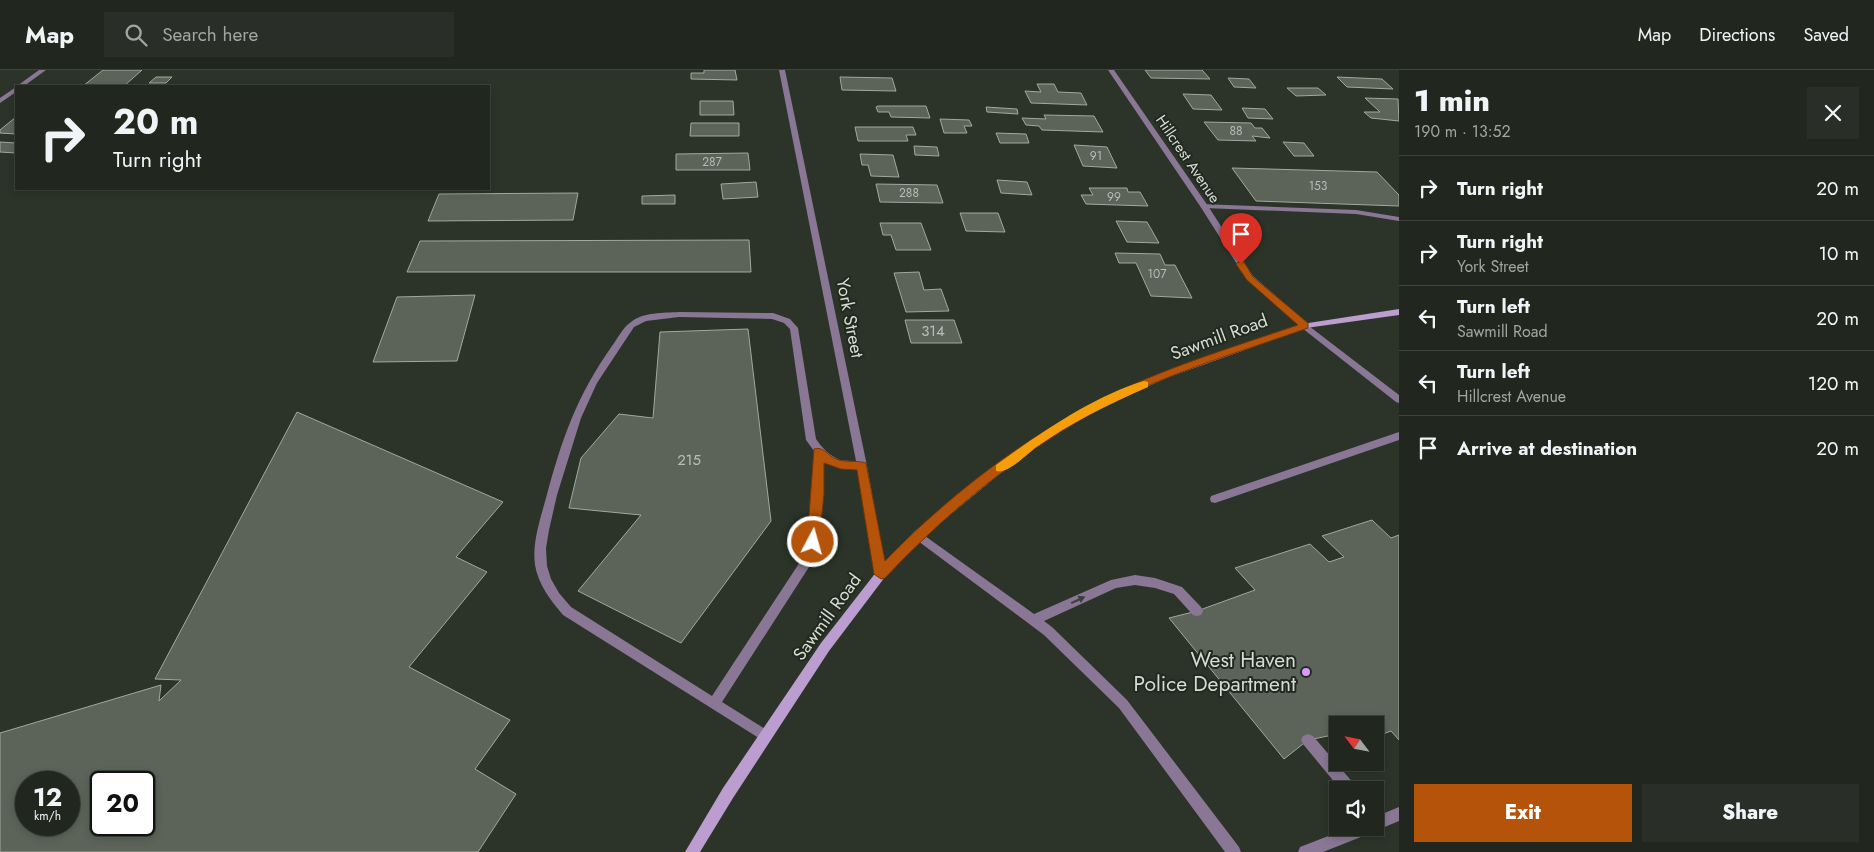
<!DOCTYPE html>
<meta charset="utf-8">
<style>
body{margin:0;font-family:Jost,sans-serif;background:#292f28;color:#f1f3f6;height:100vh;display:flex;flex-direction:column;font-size:19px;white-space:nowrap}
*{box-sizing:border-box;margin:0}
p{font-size:16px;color:#a2a5a4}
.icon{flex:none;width:28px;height:28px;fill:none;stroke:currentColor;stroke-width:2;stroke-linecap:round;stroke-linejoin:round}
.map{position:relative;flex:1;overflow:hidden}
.sheet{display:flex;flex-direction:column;background:#21271f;width:475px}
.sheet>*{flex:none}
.guide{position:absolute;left:15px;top:15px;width:475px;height:105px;border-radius:0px;box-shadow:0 2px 8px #0003,0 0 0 1px #3e443d;background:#21271f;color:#f1f3f6;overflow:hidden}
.needle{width:32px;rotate:302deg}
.controls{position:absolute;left:1329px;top:646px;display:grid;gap:10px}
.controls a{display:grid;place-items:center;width:55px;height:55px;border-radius:0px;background:#21271f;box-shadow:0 2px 8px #0003,0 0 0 1px #3e443d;font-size:25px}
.speed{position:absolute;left:15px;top:701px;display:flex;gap:10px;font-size:25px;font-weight:700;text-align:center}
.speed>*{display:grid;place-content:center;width:65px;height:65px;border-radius:50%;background:#21271f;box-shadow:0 2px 8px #0003,0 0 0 1px #3e443d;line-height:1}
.speed small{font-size:12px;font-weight:400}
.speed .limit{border:2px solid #111;border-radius:8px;background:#fff;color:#111}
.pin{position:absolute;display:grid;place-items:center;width:42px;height:42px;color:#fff;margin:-51px -21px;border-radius:50% 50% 50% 0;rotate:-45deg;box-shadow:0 0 5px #0007}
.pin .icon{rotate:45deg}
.me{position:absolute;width:55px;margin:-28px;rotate:6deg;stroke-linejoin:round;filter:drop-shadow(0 0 4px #0008)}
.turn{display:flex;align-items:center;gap:18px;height:105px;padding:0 15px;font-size:22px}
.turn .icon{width:65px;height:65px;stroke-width:2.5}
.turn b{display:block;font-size:35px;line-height:42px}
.round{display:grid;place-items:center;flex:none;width:52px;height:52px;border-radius:0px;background:#292f28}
.summary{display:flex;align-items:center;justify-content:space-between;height:85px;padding:0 15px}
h1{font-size:30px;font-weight:800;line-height:38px}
.button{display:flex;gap:10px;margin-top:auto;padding:10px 15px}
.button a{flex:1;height:58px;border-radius:0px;background:#b45309;color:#fff;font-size:20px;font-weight:800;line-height:58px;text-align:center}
.button a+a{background:#292f28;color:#f1f3f6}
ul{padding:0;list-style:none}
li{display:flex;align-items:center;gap:15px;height:65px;padding:0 15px;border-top:1px solid #3e443d}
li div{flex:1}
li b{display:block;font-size:19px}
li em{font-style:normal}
header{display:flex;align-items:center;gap:30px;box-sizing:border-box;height:70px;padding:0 25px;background:#21271f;border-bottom:1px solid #3e443d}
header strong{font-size:24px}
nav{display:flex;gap:28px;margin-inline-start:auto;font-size:18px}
.search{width:350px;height:45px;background:#292f28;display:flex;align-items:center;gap:12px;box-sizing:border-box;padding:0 18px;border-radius:0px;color:#a2a5a4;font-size:19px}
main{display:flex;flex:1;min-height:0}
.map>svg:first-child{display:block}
.building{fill:#5c6459;stroke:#a0a99d;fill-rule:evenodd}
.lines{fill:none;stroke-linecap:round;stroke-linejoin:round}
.service{fill:#897795;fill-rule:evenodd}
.minor{fill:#897795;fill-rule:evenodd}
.secondary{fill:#bb9dcf;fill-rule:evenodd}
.oneway{fill:#3c3d3c}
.route{fill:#b45309;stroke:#753606}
.slow{fill:#f59e0b}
.poi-dot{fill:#d69bfa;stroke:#222a1f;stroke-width:2}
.labels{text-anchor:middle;stroke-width:4;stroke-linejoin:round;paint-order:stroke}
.far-number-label{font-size:12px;fill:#b8bdb5}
.far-street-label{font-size:15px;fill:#d6dbd4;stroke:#222a1f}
.number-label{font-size:15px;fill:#b8bdb5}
.street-label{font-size:18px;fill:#d6dbd4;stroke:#222a1f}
.near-poi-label{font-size:21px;fill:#d6dbd4;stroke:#222a1f;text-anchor:end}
</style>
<header>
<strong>Map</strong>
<div class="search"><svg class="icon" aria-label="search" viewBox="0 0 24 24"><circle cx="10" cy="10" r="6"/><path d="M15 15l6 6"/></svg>Search here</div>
<nav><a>Map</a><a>Directions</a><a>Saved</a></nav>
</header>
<main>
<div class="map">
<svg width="1399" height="782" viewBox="0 0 1399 782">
<rect width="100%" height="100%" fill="#2c3429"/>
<!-- building -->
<path class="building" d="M103 0H142L124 16H83Z
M704 0H735L737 10 691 9V3H704Z
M1145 0H1202L1210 9 1151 8Z
M156 7H172L166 13H149Z
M840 7 892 8 896 21 842 20Z
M1337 7 1382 9 1393 19 1347 17Z
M1228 8 1249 9 1256 18 1234 17Z
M1037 14H1054L1058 22 1081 23 1087 35 1031 33 1025 21 1041 22Z
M1287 18H1318L1326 25 1296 26Z
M1183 24 1211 25 1222 40 1193 39Z
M1365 28 1398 29 1399 51 1371 48 1364 42H1380Z
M700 31H733L734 45H700Z
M878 36H926L930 48 891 47 889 42H878L876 37Z
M986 37 1017 39 1018 44 987 42Z
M1242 38 1265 39 1273 49 1248 48Z
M1044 45 1094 46 1103 62 1042 60 1039 56 1026 55 1022 48 1046 49Z
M16 47V64L0 63V60Z
M940 49 969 50 972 56H964L967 63H944Z
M1204 52 1251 53 1255 58H1262L1270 68 1252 66 1256 71 1218 70Z
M691 53H739V66H690Z
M855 57H913L916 65H906L908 71H858Z
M996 63 1026 64 1029 73H1000Z
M0 72 16 73V83L0 82Z
M1283 72 1304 73 1314 86H1294Z
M1074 75 1107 77 1117 98 1083 96Z
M914 76 937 77 939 86 915 85Z
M748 83 750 100H676V84Z
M860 84 893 85 899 107 871 106 868 95H862Z
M1232 98 1377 102 1399 125V136L1256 131Z
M997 110 1027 112 1032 125 1001 123Z
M756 112 758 127 723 129 721 114Z
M876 114 937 115 943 133 880 132Z
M1089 118H1127L1128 122H1140L1148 136 1086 134 1081 125H1093Z
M578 123 573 150 428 151 439 124Z
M675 125V134H642V126Z
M960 143H998L1005 162 966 161Z
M1116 151 1147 152 1159 173 1127 172Z
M880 153H921L931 180H896L891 165H883Z
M749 170 751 202H407L420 171Z
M1115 183 1160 184 1165 195H1175L1192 228 1151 226 1136 193H1119Z
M919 202 924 220 941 219 949 241 906 242 894 203Z
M475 225 457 291 373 292 397 227Z
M905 250H954L962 273H911Z
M748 259 771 451 681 573 578 521 641 445 569 438 581 388 619 344 653 348 660 262Z
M297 342 503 432 456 487 487 502 409 597 510 650 475 699 516 724 478 782H0V663L161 615 159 631 181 610 155 609ZM26 712H69V755H26ZM101 712H144V755H101Z
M1372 450 1391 468 1399 465V670L1391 661 1375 667V655H1338V664L1308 670 1284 689 1169 548 1197 541 1255 520 1235 498 1310 474 1329 492 1344 487 1322 466Z"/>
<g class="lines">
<!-- service -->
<path class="service" d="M1201 134 1356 140 1399 147V151L1356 144 1204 138 1200 136Z
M679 242 773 243 790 249 798 258 816 369C822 378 830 386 840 390 849 392 862 389 867 396L862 400 839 397 823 390V424L818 472 809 497 722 632 770 662 771 666 770 670 765 672 563 545C551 531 538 514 535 495 532 473 540 450 546 428 562 369 576 327 612 276 618 268 623 257 631 252 643 242 664 243 679 242ZM679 247 772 249 784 253 790 259 806 370 814 381 813 424 808 472 798 495 712 626 571 537 559 523 551 509 547 496 546 478 549 460 557 425 581 348 597 313 634 257 646 251Z
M1305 253 1399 325V333L1396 332 1302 258V254Z
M1399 362V370L1215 433 1211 432 1210 429 1211 426Z
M918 461 1034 544 1111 510 1135 505 1155 508 1182 517 1201 537 1203 541 1201 545 1197 546 1193 545 1174 524 1155 518 1135 515 1116 518 1044 551 1052 557 1127 630 1239 777 1241 782H1225L1119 638 1044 565 914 468 913 465 914 462Z
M1308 664 1313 666 1355 715 1357 720H1341L1303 674 1301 670 1303 666Z
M1399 737V751L1375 761 1372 760 1371 763 1323 782H1298L1300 777 1349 758H1375V747Z"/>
<!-- minor -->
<path class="minor" d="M39 0H46L24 16H17Z
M779 0H785L867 396 887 504 885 507 881 509 877 507 875 504 857 396Z
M1108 0H1114L1208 136 1253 206 1308 254V258H1302L1247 210 1200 136Z
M16 17V22L0 33V28Z"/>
<!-- secondary -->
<path class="secondary" d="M1399 239V245L1306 258 1169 307 1103 336 1040 374 997 406 922 468 885 507 829 581 733 728 700 782H685L723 718 821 573 877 501 914 462 989 400 1034 368 1097 332 1163 303 1302 254Z"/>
</g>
<!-- one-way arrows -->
<defs><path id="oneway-solid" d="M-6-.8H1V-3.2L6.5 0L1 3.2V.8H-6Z" transform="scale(1.25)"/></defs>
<use class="oneway" href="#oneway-solid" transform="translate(1078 530) rotate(-25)"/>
<!-- route -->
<path class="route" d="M1238 192H1244L1253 207 1308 253V258C1240 282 1167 303 1103 337 1021 381 948 441 885 508L881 509 874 504 857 400 841 399 824 393V424L819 472 817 475H809L807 472 814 379C824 376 828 386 836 389 846 393 856 390 866 393L885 491C945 429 1018 372 1096 332 1160 299 1230 278 1298 255L1247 210 1236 194Z"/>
<!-- slow -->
<path class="slow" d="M1144 311 1148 312V317C1109 334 1070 353 1035 378 1026 385 1008 404 996 401V395C1039 364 1093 326 1144 311Z"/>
<!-- markers -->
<circle class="poi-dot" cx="1306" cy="602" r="5"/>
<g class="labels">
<!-- far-number labels -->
<g class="far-number-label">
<text x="1236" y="65">88</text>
<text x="1096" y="90">91</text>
<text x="712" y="96">287</text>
<text x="1318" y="120">153</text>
<text x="909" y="127">288</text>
<text x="1114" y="131">99</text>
<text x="1157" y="208">107</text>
</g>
<!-- far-street labels -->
<g class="far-street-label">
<text transform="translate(1188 89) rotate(56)" y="5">Hillcrest Avenue</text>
</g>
<!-- number labels -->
<g class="number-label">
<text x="933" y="266">314</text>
<text x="689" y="395">215</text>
</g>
<!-- street labels -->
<g class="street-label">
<text transform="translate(850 248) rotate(79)" y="6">York Street</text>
<text transform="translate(1219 267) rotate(-20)" y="6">Sawmill Road</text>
<text transform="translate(827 547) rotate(-54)" y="6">Sawmill Road</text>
</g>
<!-- near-poi labels -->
<g class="near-poi-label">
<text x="1296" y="597">West Haven<tspan x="1296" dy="24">Police Department</tspan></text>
</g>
</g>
</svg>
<div class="controls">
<a><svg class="needle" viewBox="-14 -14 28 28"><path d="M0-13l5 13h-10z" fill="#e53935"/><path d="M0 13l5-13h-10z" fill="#a2a5a4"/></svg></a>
<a><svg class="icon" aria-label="sound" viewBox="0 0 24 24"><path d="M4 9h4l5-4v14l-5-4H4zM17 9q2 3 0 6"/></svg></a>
</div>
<div class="speed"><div>12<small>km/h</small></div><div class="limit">20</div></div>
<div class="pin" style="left:1241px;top:194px;background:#d93025"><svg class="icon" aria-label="arrive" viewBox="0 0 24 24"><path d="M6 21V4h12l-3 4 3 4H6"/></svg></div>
<svg class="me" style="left:813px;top:472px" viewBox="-20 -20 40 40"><circle r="17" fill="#b45309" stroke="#fff" stroke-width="3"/><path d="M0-11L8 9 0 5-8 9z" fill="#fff"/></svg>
<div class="guide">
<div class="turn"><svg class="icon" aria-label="right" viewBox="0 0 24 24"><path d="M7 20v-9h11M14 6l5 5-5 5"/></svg><div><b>20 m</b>Turn right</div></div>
</div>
</div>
<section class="sheet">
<div class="summary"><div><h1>1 min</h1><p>190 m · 13:52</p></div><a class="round"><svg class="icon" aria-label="close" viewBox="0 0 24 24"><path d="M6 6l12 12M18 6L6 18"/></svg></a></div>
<ul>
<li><svg class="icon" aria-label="right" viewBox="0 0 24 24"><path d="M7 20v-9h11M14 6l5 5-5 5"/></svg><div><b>Turn right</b></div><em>20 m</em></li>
<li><svg class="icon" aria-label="right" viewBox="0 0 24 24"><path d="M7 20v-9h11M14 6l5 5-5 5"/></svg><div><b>Turn right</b><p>York Street</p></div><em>10 m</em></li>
<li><svg class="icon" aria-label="left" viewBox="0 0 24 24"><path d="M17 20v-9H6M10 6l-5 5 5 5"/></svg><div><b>Turn left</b><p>Sawmill Road</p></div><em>20 m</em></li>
<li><svg class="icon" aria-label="left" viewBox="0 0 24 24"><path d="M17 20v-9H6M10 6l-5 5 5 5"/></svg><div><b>Turn left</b><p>Hillcrest Avenue</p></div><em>120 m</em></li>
<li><svg class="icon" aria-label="arrive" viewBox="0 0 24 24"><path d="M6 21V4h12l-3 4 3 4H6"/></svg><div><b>Arrive at destination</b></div><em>20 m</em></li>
</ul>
<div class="button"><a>Exit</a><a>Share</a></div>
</section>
</main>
